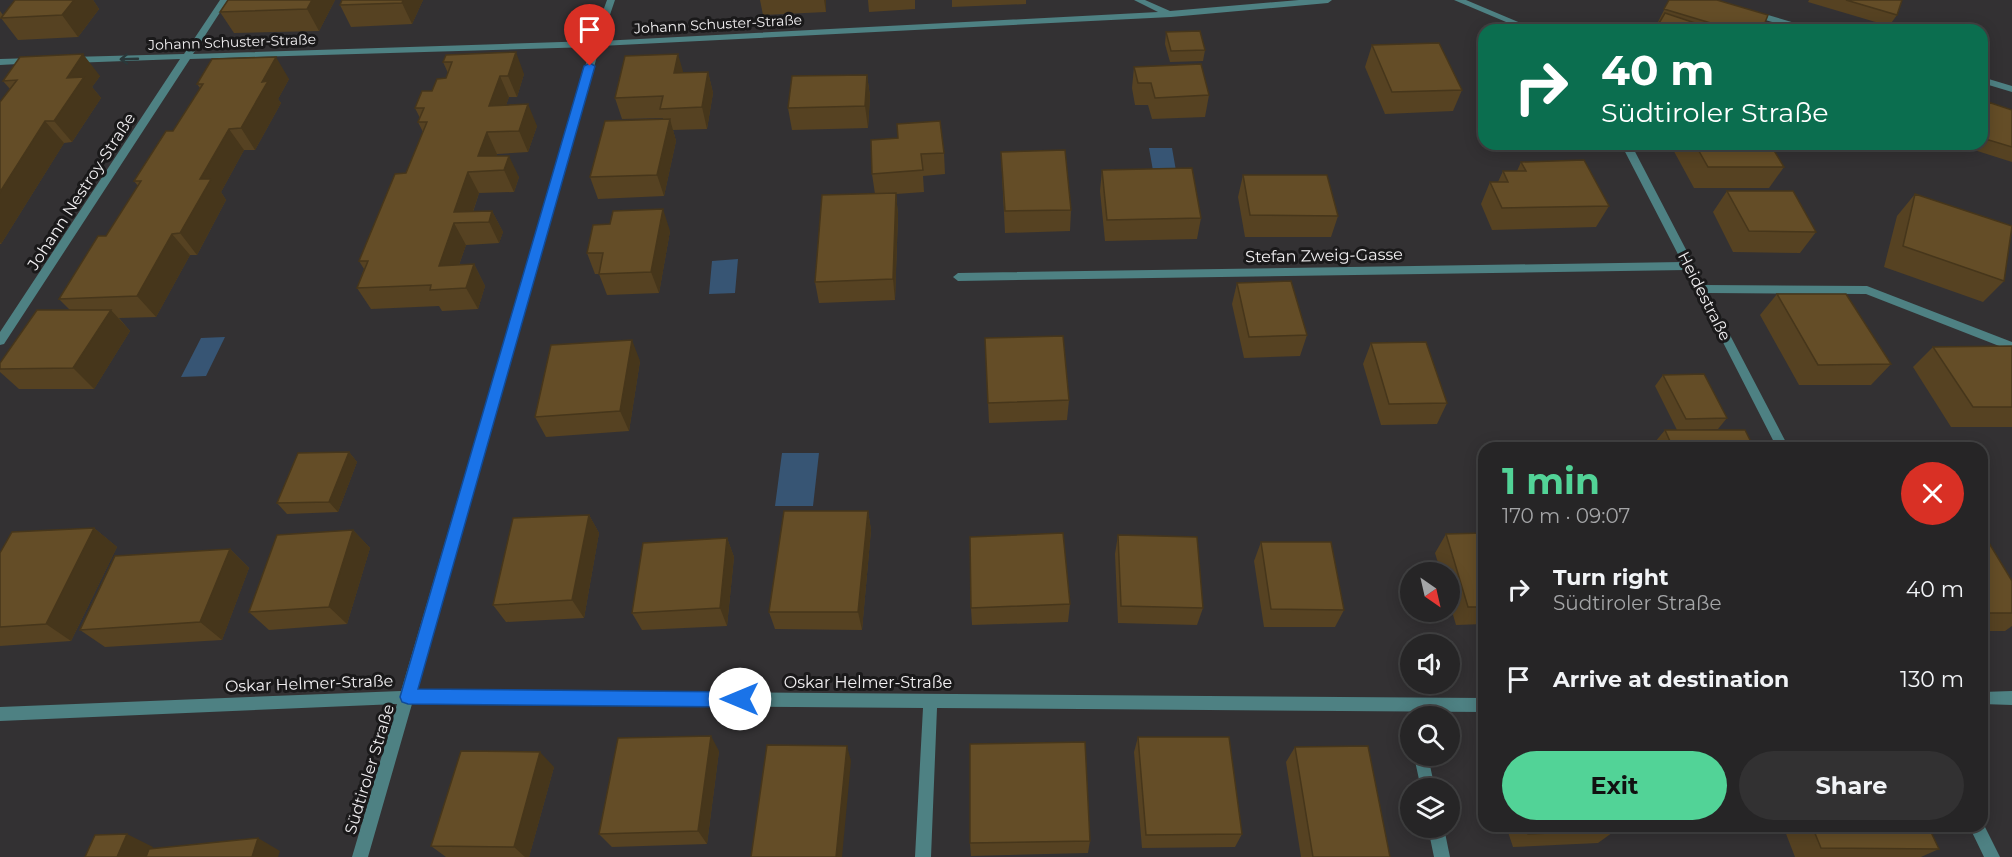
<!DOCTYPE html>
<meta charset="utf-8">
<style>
body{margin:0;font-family:Montserrat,sans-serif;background:#323132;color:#f1f3f6;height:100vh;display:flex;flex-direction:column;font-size:22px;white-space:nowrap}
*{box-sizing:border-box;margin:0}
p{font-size:20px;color:#a4a5a7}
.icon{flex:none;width:33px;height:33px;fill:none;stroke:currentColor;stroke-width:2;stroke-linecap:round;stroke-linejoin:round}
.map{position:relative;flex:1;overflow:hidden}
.details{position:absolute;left:1478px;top:442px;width:510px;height:390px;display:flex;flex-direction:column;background:#262526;border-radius:18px;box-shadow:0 3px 15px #0003,0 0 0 2px #424243}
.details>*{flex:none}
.guide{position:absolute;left:1478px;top:24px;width:510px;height:126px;border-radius:18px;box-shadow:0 3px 15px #0003,0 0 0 2px #424243;background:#0b6e4f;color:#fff;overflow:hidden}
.needle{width:39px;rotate:146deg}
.fabs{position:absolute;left:1400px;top:562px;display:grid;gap:12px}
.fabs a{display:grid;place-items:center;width:60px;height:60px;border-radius:50%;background:#262526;box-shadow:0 3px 15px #0003,0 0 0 2px #424243;font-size:30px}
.pin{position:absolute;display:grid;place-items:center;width:51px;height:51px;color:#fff;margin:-62px -26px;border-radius:50% 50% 50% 0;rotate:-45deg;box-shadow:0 0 6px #0007}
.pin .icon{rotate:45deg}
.me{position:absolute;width:66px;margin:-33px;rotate:270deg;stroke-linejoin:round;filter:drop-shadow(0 0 4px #0008)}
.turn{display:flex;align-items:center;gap:21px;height:126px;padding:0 24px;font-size:27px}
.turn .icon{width:78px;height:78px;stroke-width:2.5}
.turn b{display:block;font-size:42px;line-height:51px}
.round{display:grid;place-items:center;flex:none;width:63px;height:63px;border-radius:32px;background:#323132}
.head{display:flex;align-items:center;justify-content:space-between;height:102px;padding:0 24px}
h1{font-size:36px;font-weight:700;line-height:45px;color:#52d397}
.cta{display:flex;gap:12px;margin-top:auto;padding:12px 24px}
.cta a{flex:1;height:69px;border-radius:36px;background:#52d397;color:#111;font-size:24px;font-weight:700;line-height:69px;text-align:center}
.cta a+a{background:#323132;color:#f1f3f6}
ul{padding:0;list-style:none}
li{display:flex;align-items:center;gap:18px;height:90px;padding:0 24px}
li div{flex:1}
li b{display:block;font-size:22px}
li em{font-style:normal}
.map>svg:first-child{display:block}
.water{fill:#375574}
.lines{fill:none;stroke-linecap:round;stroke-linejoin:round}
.street{fill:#4e8183;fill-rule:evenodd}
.wall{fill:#564222}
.shaded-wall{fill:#46361b}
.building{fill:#644d27;stroke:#46361b;stroke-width:1.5}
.oneway{stroke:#2a383a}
.route{fill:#1a73e8;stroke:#114b97;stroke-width:1.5}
.labels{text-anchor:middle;stroke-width:6;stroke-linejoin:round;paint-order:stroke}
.far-street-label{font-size:14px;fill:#f1eff1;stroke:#1a191a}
.street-label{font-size:16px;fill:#f1eff1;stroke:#1a191a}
</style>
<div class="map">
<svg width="2012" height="857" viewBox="0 0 2012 857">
<rect width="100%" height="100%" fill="#333133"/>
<!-- water -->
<path class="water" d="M1149 148H1172L1178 182H1155Z
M738 259 735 293 709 294 712 261Z
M225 337 206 376 181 377 201 338Z
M782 453H819L813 506H775Z"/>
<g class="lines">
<!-- street -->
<path class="street" d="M220 0H228L193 54 592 41 607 0H615L601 41 1158 12 1134 0H1145L1170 11 1299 0H1332L1328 3 1171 17 600 46 415 690 1484 698V712L937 708 931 857H915L923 708 412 704 368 857H352L397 704 0 721V707L401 691 591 47 190 59 4 344 0 345V332L180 59 71 63 66 60 71 57 184 54Z
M1454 0H1466L1537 30H1525Z
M1751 10 1812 28 1813 30H1800L1748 15 1747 13Z
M33 58 38 61 36 63 0 65V59Z
M1982 77 2012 86V92L1982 83Z
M1621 144H1631L1693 263 1696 266 1695 268 1704 285 1867 286 2012 342V351L1866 294 1708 293 1789 448H1777L1686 270 958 281 953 277 958 273 1682 262Z
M2012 691V705L1982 704V692Z
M1414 756H1428L1435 789H1421Z
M1982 821 2000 857H1984L1969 826H1982Z
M1428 828H1444L1450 857H1434Z"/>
</g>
<!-- wall -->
<path class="wall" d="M15 0H93L99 9 78 37 18 40 1 18 0 19V11L3 15Z
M228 0H335L319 31 234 33 220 12Z
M423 0 412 24 351 27 340 5Z
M760 0H826V12L763 15Z
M868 0H915V9L869 12Z
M952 0H1026V4L952 7Z
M1669 0 1762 30H1654Z
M1809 0H1902L1897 15 1889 26 1808 2Z
M1166 32 1205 50 1203 61 1170 62 1165 44Z
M1372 45 1462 90 1453 111 1385 114 1365 67Z
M446 55 524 74 517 97H509L506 105 537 126 528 152 497 154 496 156 519 177 514 192 479 193 473 212 492 211 503 232 499 243 466 245 459 265 474 264 485 286 478 309 442 311 439 306 371 309 357 288 364 269 359 261 406 173 423 132 418 122 420 118 415 108 432 91 446 78 448 73 443 62Z
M1134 67 1209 95 1205 117 1152 119 1148 105H1135L1132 88Z
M683 72H708L713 93 707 129 673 130 676 141 664 196 598 199 590 177 663 119V118L622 119 615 98Z
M867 75 870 96 868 128 792 130 788 108Z
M100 76 92 87 101 98 72 142 64 143 1 244H0V102L10 89 3 81Z
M289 79 278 99 281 103 255 150H244L221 192 226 200 197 255H190L156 317 119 318 130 331 94 389H19L0 372V363L70 310 59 299 106 236 138 186 134 181 173 131 200 88 197 84Z
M1988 102 2012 110V162L1971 149 1972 144H1982V110Z
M898 138 944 153 945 174 923 176 924 192 896 194 898 215 895 300 819 303 815 282 875 194 872 174Z
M1670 144H1770L1784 167 1769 188H1694Z
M1001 152 1071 210 1070 231 1005 233 1002 174Z
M1521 162 1609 206 1596 227 1492 230 1481 204 1490 182H1498L1503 171H1517Z
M1102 170 1201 218 1197 239 1105 241 1100 191Z
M1243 175 1338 216 1331 237H1245L1238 197Z
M1727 191 1816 232 1800 253 1733 252 1713 212Z
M1915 194 2004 281 1983 302 1884 267 1897 216Z
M670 231 659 293 607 295 599 274H595L587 253Z
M1237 283 1307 335 1300 356 1244 358 1232 304Z
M1777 294 1891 364 1871 385H1799L1760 315Z
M1371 343 1447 403 1437 424 1381 425 1363 364Z
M2012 346V427H1951L1913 367 1933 347Z
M986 359 1069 400 1067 420 989 423Z
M640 361 629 431 546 437 535 417Z
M1663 375 1727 418 1718 429 1686 430 1754 448H1650L1665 430H1677L1655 386Z
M349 452 357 462 338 512 287 514 277 503Z
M868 511 871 530 862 630 775 629 769 612Z
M589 515 599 533 584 618 506 622 493 605Z
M94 528 117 547 71 641 0 646V553Z
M353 530 370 548 347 624 269 630 249 612Z
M1484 533V624L1456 625 1449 601V573H1441L1435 553 1446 534Z
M1118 535 1203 608 1197 625 1118 623 1115 554Z
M727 538 734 557 727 626 642 630 632 613Z
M1982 538 2012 581V626L2005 631H1982Z
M1261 542 1344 610 1335 627H1264L1254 561Z
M230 549 249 568 222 640 105 647 80 630Z
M1070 604 1068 622 972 625 971 608Z
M1138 737 1242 834 1235 847 1142 848 1134 752Z
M1295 747 1390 857H1301L1286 762Z
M719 751 707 844 612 847 599 834Z
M554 767 529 857H446L431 846Z
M1506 826H1615L1616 830 1598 843 1513 847Z
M1783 826H1928L1939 849 1921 857H1795Z
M1090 841 1088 853 971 856 970 843Z"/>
<!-- shaded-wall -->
<path class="shaded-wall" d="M74 0H93L99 9 78 37 62 15Z
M312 0H335L319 31 307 9Z
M403 0H423L412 24 402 3Z
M824 0H826V12Z
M516 52 524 74 517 97 508 76Z
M83 54 100 76 92 87 101 98 72 142 54 121 67 78Z
M678 54 684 75 674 73Z
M276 57 289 79 278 99 281 103 255 150 241 128 262 82Z
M708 72 713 93 707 129 702 107Z
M867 75 870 96 868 128 865 106Z
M500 76 509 97 498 127 489 106Z
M528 104 537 126 528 152 519 131Z
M670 119 676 141 664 196 657 175Z
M45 121 64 143 1 244 0 242V192Z
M229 129 244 150 221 192 226 200 197 255 180 233 200 179Z
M487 132 497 154 491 171 478 156Z
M509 156 519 177 514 192 504 170Z
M468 172 479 193 469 223 454 212Z
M896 193 898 215 895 300 893 279Z
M663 209 670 231 659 293 651 272Z
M492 211 503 232 499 243 489 222Z
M454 223 466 245 451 287 439 266Z
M172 234 190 255 156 317 137 296Z
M474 264 485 286 478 309 466 288Z
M111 310 130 331 94 389 73 368Z
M632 340 640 361 629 431 620 411Z
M349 452 357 462 338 512 329 502Z
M868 511 871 530 862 630 858 612Z
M589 515 599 533 584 618 572 600Z
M94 528 117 547 71 641 46 624Z
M353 530 370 548 347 624 329 607Z
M727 538 734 557 727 626 720 608Z
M230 549 249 568 222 640 200 622Z
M711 736 719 751 707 844 698 831Z
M847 746 851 761 842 857H836Z
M540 752 554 767 529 857H525L514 847Z
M127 834 153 847 149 857H117Z
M258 838 280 851 278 857H252Z"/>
<!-- building -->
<path class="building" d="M15 0H74L62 15 1 18Z
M228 0H312L307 9 220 12Z
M342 0H403L402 3 340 5Z
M1669 0H1717L1768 15 1762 30H1734L1664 9Z
M1846 0H1902L1897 15Z
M1665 13 1716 30H1655Z
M1200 31 1205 50 1171 51 1166 32Z
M1439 43 1462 90 1392 92 1372 45Z
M516 52 508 76H500L489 106 528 104 519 131 487 132 478 156H509L504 170 468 172 454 212 492 211 489 222 454 223 439 266 474 264 466 288 430 290 431 285 357 288 368 261H359L395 174 406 173 427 122H418L424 108H415L422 91H432L437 79 446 78 452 62H443L446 55Z
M83 54 67 78 84 77 54 121H45L0 192V102L17 80 3 81 20 57Z
M678 54 674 73 708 72 702 107 660 109 663 96 615 98 625 56Z
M276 57 262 82 268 81 241 128 229 129 200 179H211L180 233 172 234 137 296 59 299 98 236H106L141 181H134L166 131H173L203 84H197L212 59Z
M1201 64 1209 95 1155 98 1151 83H1138L1134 67Z
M867 75 865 106 788 108 792 76Z
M1988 102 2012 110V147L1982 138Z
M670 119 657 175 590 177 605 121Z
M940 121 944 153 921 154 923 170 872 174 871 140 898 138 897 124Z
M1695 144H1770L1784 167H1708Z
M1065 150 1071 210 1005 211 1001 152Z
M1584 160 1609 206 1502 208 1490 182H1508L1503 171H1526L1521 162Z
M1192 168 1201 218 1107 220 1102 170Z
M1243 175H1327L1338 216 1250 215Z
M1727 191H1793L1816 232 1749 231Z
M896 193 893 279 815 282 822 195Z
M1915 194 2012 226 2004 281 1903 246Z
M663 209 651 272 599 274 603 253H587L593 225 610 224 613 211Z
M1291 281 1307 335 1249 337 1237 283Z
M1777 294H1846L1891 364 1818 365Z
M37 310H111L73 368 0 369V363Z
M1063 336 1069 400 988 403 985 338Z
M632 340 620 411 535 417 551 345Z
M1426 342 1447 403 1389 404 1371 343Z
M2012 346V407H1973L1933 347Z
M1704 374 1727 418 1686 419 1663 375Z
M1665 430H1745L1754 448H1673Z
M349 452 329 502 277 503 298 453Z
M784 511H868L858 612H769Z
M589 515 572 600 493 605 513 518Z
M94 528 46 624 0 627V553L12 532Z
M353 530 329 607 249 612 277 535Z
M1063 533 1070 604 971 608 970 537Z
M1484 533V607H1468L1446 534Z
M1118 535 1197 537 1203 608 1121 606Z
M727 538 720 608 632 613 643 543Z
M1982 538H1986L2012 581V613H1982Z
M1261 542H1331L1344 610 1271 609Z
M230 549 200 622 80 630 115 556Z
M711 736 698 831 599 834 618 738Z
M1138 737H1229L1242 834 1146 835Z
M1085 742 1090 841 970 843V744Z
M767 745 847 746 836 857H751Z
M1368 746 1390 857H1313L1295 747Z
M461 751 540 752 514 847 431 846Z
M1526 826H1615L1616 830 1528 834Z
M1812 826H1928L1939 849 1821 848Z
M127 834 117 857H85L95 835Z
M258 838 252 857H146L149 849Z"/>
<!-- one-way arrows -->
<defs><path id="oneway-shaft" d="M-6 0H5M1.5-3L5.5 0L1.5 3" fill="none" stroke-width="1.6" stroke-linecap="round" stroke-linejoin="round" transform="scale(1.5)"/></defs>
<use class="oneway" href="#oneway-shaft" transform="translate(129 59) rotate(178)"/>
<!-- route -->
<path class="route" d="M590 63 595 66 418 689 740 692 746 694 748 699 746 705 740 707 408 704 402 702 400 697 584 66Z"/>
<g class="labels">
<!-- far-street labels -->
<g class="far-street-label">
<text transform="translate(718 24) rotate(-3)" y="5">Johann Schuster-Straße</text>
<text transform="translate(232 42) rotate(-2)" y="5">Johann Schuster-Straße</text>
</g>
<!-- street labels -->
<g class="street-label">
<text transform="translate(81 191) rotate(-57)" y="6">Johann Nestroy-Straße</text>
<text transform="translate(1324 255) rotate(-1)" y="6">Stefan Zweig-Gasse</text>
<text transform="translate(1705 296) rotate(63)" y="6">Heidestraße</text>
<text x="868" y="688">Oskar Helmer-Straße</text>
<text transform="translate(309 683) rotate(-2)" y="6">Oskar Helmer-Straße</text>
<text transform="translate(369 769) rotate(-73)" y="6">Südtiroler Straße</text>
</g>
</g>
</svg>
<div class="fabs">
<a><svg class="needle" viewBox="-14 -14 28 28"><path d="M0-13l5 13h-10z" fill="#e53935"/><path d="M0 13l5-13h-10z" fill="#a4a5a7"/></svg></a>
<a><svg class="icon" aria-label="sound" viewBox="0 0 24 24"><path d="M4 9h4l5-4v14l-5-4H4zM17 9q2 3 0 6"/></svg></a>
<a><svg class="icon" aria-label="search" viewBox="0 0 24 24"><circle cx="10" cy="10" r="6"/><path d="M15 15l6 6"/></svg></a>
<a><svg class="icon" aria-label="layers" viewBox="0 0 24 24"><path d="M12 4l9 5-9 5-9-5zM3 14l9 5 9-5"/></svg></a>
</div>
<div class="pin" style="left:590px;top:66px;background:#d93025"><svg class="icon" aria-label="arrive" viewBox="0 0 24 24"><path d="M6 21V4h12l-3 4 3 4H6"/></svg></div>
<svg class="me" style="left:740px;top:699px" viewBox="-20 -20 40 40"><circle r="19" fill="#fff"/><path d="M0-13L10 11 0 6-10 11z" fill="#1a73e8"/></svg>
<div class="guide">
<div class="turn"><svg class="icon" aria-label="right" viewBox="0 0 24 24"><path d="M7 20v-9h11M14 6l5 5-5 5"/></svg><div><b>40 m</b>Südtiroler Straße</div></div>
</div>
<section class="details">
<div class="head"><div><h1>1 min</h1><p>170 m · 09:07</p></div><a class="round" style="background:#d93025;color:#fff"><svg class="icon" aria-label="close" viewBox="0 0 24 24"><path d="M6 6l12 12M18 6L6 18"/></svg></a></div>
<ul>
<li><svg class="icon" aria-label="right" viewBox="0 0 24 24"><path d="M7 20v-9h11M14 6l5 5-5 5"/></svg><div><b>Turn right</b><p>Südtiroler Straße</p></div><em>40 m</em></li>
<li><svg class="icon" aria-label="arrive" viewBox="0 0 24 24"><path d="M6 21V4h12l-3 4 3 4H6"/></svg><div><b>Arrive at destination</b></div><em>130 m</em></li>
</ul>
<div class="cta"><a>Exit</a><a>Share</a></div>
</section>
</div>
